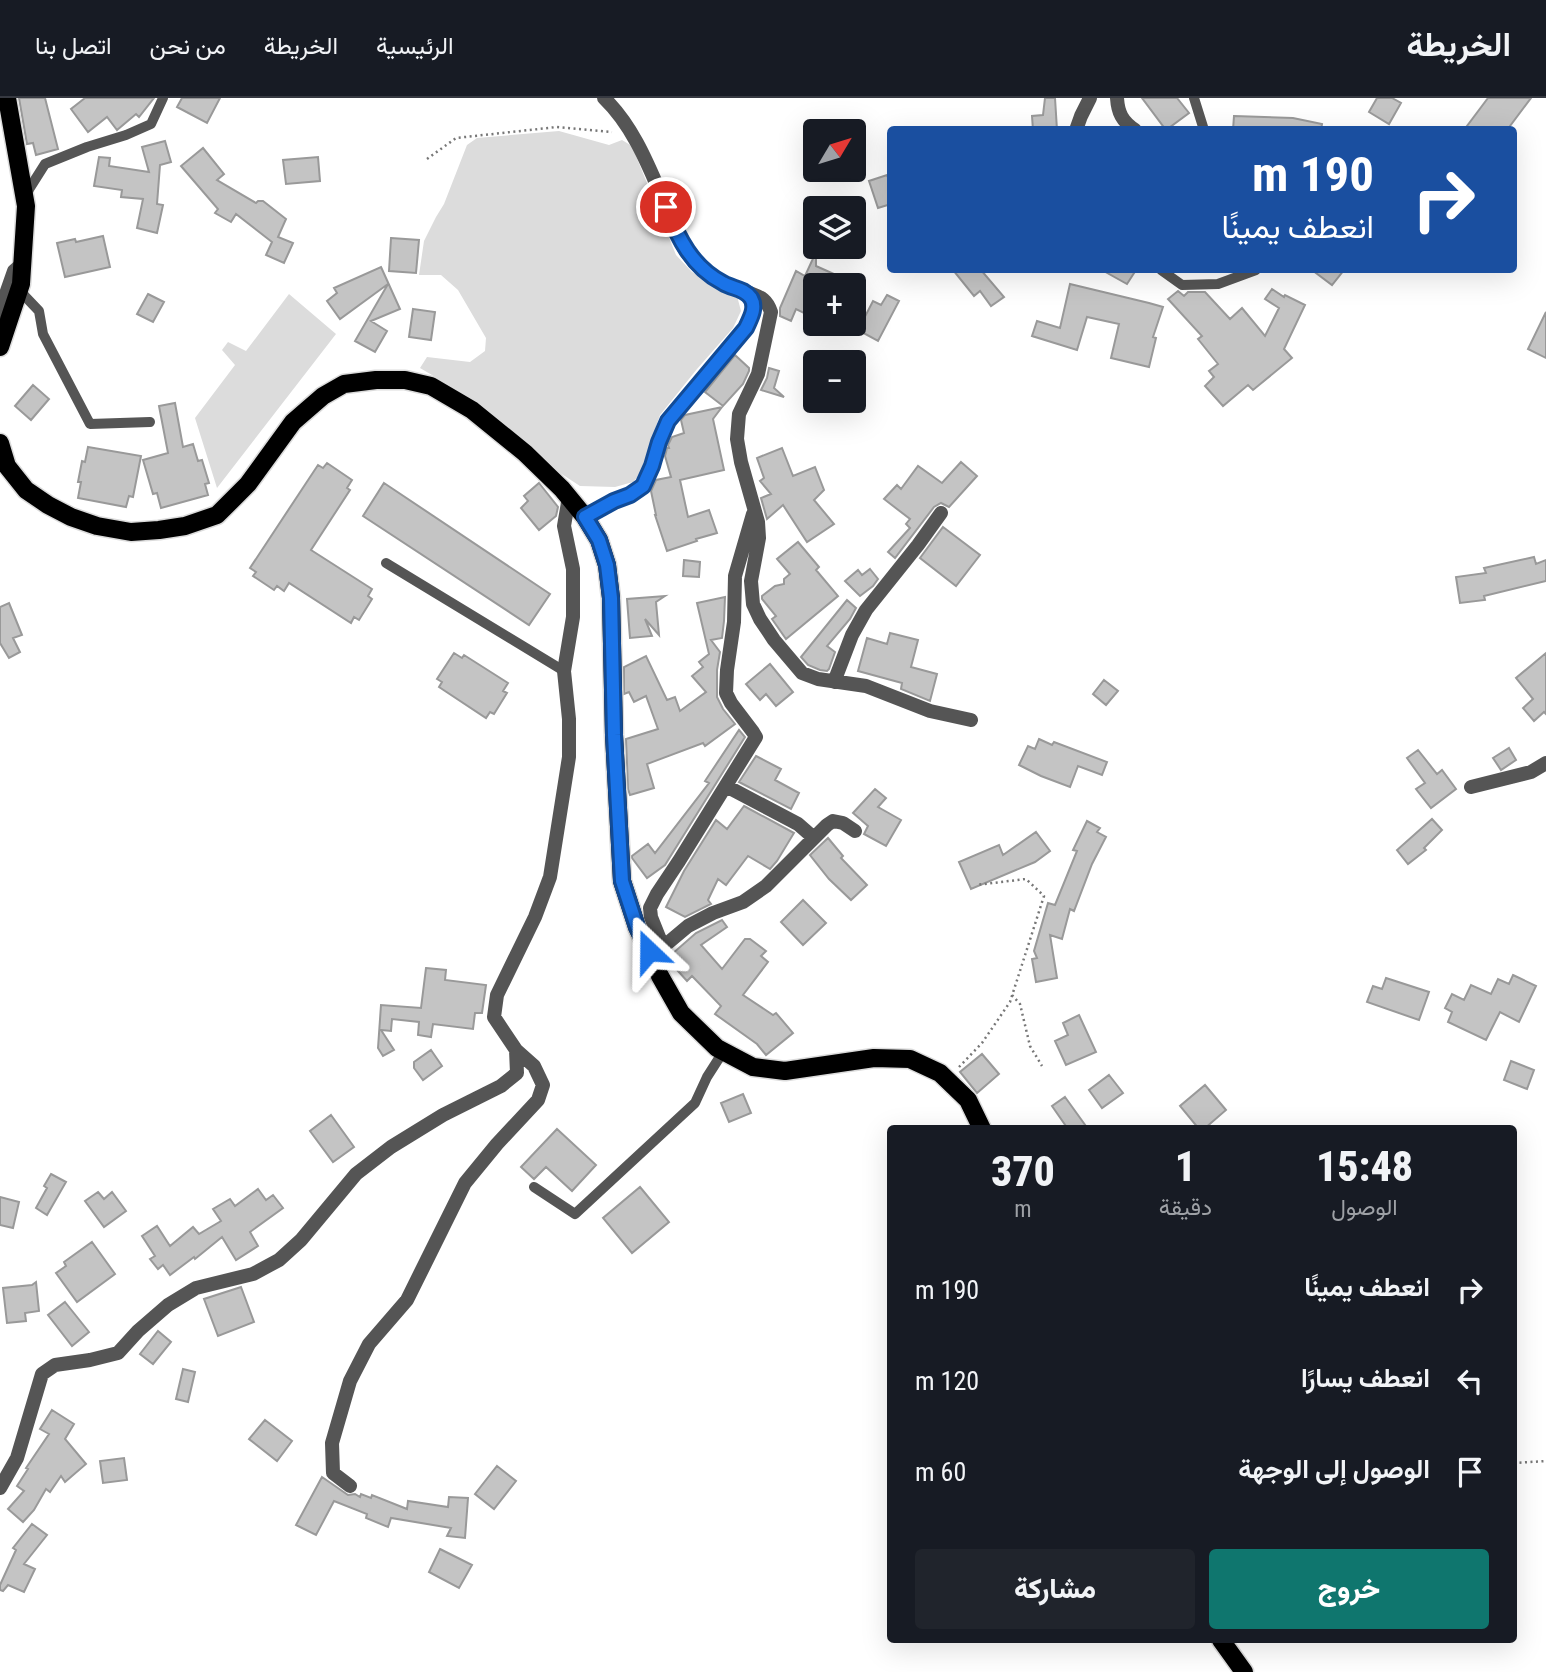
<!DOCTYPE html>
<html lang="ar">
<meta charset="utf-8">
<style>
body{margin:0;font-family:"Roboto Condensed",Vazirmatn,sans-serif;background:#20242c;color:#f1f3f6;direction:rtl;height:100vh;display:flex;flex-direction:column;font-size:26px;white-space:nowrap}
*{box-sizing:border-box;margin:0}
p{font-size:23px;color:#9ea1a6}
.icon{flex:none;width:38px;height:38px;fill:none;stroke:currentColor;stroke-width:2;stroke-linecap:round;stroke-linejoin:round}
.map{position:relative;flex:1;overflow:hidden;direction:ltr}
.side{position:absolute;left:887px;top:1027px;width:630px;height:518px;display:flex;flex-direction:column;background:#171b24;border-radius:7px;box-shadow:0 7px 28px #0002;direction:rtl}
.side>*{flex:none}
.hud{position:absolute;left:887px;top:28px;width:630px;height:147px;border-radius:7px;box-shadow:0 7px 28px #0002;direction:rtl;background:#1a4fa0;color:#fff;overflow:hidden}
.needle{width:46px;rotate:52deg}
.tools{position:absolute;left:803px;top:21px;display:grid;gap:14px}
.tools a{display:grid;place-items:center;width:63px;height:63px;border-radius:7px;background:#171b24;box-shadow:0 7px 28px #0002;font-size:35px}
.pin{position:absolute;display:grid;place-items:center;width:60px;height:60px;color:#fff;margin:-30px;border:4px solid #fff;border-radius:50%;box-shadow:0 2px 7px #0007}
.me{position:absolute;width:77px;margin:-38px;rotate:337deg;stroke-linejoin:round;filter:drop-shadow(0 0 5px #0008)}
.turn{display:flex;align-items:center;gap:24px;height:147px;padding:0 28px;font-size:32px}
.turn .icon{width:91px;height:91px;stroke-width:2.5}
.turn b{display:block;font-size:49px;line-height:60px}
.eta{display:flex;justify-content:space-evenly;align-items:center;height:119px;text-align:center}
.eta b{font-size:42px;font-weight:800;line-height:49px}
.button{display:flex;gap:14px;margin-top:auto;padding:14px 28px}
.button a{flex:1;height:80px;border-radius:7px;background:#0f766e;color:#fff;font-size:28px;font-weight:800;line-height:80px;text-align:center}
.button a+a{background:#20242c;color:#f1f3f6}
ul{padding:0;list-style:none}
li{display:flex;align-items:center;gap:21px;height:91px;padding:0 28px}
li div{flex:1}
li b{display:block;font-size:26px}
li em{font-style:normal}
header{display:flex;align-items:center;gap:42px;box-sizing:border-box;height:98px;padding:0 35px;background:#171b24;border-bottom:2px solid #363941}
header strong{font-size:33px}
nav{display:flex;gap:38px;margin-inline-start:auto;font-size:24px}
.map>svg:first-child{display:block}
.green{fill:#dcdcdc}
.building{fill:#c4c4c4;stroke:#999;stroke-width:2}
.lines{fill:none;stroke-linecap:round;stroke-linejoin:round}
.primary-casing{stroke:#dbdbdb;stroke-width:21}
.path{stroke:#777;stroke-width:2.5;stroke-dasharray:2 3.5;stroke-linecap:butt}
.service{stroke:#555;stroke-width:10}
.minor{stroke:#555;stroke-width:14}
.tertiary{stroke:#555;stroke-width:14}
.primary{stroke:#000;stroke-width:18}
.route-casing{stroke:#114b97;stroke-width:18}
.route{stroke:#1a73e8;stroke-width:12}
</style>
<header>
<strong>الخريطة</strong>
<nav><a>الرئيسية</a><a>الخريطة</a><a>من نحن</a><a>اتصل بنا</a></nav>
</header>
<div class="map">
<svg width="1546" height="1574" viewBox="0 0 1546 1574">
<rect width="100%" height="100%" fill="#fff"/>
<!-- green -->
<path class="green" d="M559 33 609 47 622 42 632 48 676 157 692 174 737 198 741 213 733 230 697 271 660 317 649 349 645 372 633 384 615 389 580 388 554 371 461 294 420 270 427 259 470 264 485 253 486 240 458 192 441 177H419L424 143 436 119 444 106 467 47 477 40Z
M289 196 336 236 217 390 195 320 235 267 222 252 228 244 246 253Z"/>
<!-- building -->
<path class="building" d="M19 0H45L58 51 36 57 33 45 27 46Z
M85 0H154L139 19 136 16 117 32 107 19 88 34 71 11Z
M182 0H220L207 25 177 9Z
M1045 0H1055L1057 32H1033L1032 18 1043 17Z
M1142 0H1177L1189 15 1166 32Z
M1377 0H1392L1401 5 1389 26 1369 14Z
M1488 0H1531L1507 32H1464Z
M1234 18 1293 20 1322 26 1321 32H1233Z
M165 43 171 64 160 67 157 106 163 107 157 135 137 130 143 101 121 99 122 92 94 88 99 59 110 60 109 68 149 74 142 49Z
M203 50 224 76 217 82 256 105 258 103H263L286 121 278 139 293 145 284 165 266 157 272 144 236 116 231 124 215 115 218 111 181 68Z
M318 59 320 83 286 86 283 62Z
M887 77 891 88V106L878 110 869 83Z
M103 138 110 169 65 179 57 145 75 141 76 144Z
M391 140 419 142 416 175 389 173Z
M816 154V168L834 176 829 187H816V194L806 216 796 211 791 223 780 218V210L796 173 805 178Z
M381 169 400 211 371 223 387 233 375 254 355 243 388 186 340 221 327 203 337 195 334 190Z
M953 172H981L1004 199 991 208 980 193 974 198Z
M1102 172H1136L1127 186Z
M1312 172H1344L1332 187Z
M1070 186 1149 205 1163 209 1153 239 1156 240 1149 269 1111 260 1119 226 1087 219 1077 252 1032 238 1037 223 1060 230Z
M1272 191 1284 199 1285 197 1305 207 1284 251 1292 260 1253 292 1248 287 1223 308 1205 288 1214 279 1209 273 1218 266 1198 241 1202 238 1168 201 1178 193 1184 198 1188 194H1205L1230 221 1242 210 1265 238 1279 210 1265 201Z
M148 196 164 204 153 224 137 216Z
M887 197 899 203 878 243 858 232 873 203 881 207Z
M413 211 435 214 431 242 409 239Z
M1546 214V260L1528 251Z
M735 257 749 270V273L743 286 723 308 705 294Z
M769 270 779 273 774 290 784 299 761 292 767 280Z
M33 287 49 301 31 322 15 308Z
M175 305 183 349 193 346 198 363 202 362 209 385 205 386 208 397 161 410 157 395 153 396 143 362 168 355 159 308Z
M722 309 713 321 724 372 680 382 688 419 709 412 717 435 696 441 697 443 667 453 655 417H656L651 393 656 382 671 379 665 358 667 350H669L668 347 672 339 684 335 681 322 685 317Z
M88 349 141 358 133 399 129 398 126 409 78 400 81 384H78L82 363 85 364Z
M782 350 793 378 815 369 824 392 814 402 834 426 807 444 783 407 767 421 761 400 771 396 760 383 764 380 757 360Z
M961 364 977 378 949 409 941 405 934 409 895 460 888 454 910 430 906 426 910 421 884 401 897 387 901 391 918 368 942 385Z
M327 365 352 382 347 390 350 392 311 452 372 491 368 498 372 501 359 522 354 519 351 525 289 485 284 493 277 488 274 492 253 478 256 474 250 470 318 367 323 370Z
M384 385 550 496 529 527 363 418Z
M539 385 558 409 556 418 539 432 521 410 528 403 524 398Z
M943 429 980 457 956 488 920 460Z
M798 444 819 469 816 472 838 498 786 541 772 521 776 518 762 501V498L775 488 784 486V481L790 476 777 461Z
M1534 459 1536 466 1546 462V483L1484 498 1485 502 1460 505 1456 479 1486 475 1484 470Z
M684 462 700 464 699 479 683 478Z
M870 471 878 481 873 488 860 498 845 483 858 472 862 477Z
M665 498 656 504 659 537 645 521 652 538 630 540 627 501Z
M725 499 724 523 722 540 711 542 720 554 717 572V599L723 611 735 626 705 648 703 645 647 666 654 690 630 697 628 691 626 641 658 631 646 598 634 604 629 594 624 596V569L646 558 667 602 675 599 680 613 706 594 692 578 703 569 699 564 709 556 697 505Z
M847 502 856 510 850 521 827 548 835 554 829 571 827 573 820 572 808 567 801 559Z
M9 505 22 537 13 540 20 554 9 560 0 545V509Z
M890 535 918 542 911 569 937 576 930 603 901 591 902 585 858 573 867 540 887 546Z
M454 555 462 560 464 557 508 585 503 593 507 595 494 616 490 614 486 620 439 589 442 584 437 581Z
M1546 555V616L1544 614 1534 623 1523 610 1533 601 1516 580Z
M770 566 793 594 776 608 766 596 760 602 746 586Z
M1104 582 1118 593 1106 607 1093 596Z
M739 632 745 639 665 767 647 780 632 760V758L648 746 655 755 709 685 705 683Z
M1039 641 1052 647 1054 644 1107 664 1102 677 1078 668 1070 689 1041 678 1019 667 1028 648 1035 651Z
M1509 650 1516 662 1501 672 1493 660Z
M1418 652 1437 676 1442 672 1456 691 1431 710 1416 691 1425 685 1407 660Z
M756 658 781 671 775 682 799 695 791 711 739 684Z
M875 691 886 700 878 709 901 722 886 748 864 736 868 728 853 715Z
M744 708 794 735 777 763 770 771 748 758 726 787 718 781 708 802 711 806 685 819 666 809 684 773 716 722 727 731Z
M1432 721 1442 732 1424 750 1426 752 1408 766 1397 752Z
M1087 723 1100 730 1097 734 1106 739 1092 766 1074 813 1070 811 1062 841 1050 837 1057 880 1036 884 1032 861 1037 860 1034 853 1048 805 1055 807 1077 753 1073 752Z
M1036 734 1050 753 1035 764 971 791 959 764 999 747 1003 757Z
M828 740 843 758 841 760 867 787 851 802 829 781 810 757Z
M803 802 826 825 803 847 781 824Z
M722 822 727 829 701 847 722 871 745 841H750L766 853 761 858 768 864 743 897 773 917 776 915 793 935 766 957 757 946 715 916 721 908 692 878 687 883 669 863 672 856 696 835Z
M426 870 446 872 445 882 486 887 482 915H475L473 931 433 926 431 939 418 937 419 924 392 921 391 933 381 932 394 952 383 958 378 950 381 907 421 910Z
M1513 877 1536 888 1519 924 1500 914 1486 942 1448 924 1452 914 1445 910 1452 896 1464 902 1471 887 1491 896 1498 881 1509 886Z
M1386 880 1429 894 1419 922 1367 904 1373 888 1382 891Z
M1079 917 1096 954 1066 967 1055 943 1068 937 1063 925Z
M431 952 442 968 423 982 414 970V964Z
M982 956 999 976 977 995 960 974Z
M1511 963 1534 972 1527 991 1504 982Z
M1109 977 1123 995 1102 1010 1089 992Z
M1205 987 1226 1012 1204 1031H1199L1180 1008Z
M743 996 751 1015 729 1024 721 1005Z
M1065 999 1088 1031H1068L1052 1008Z
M331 1017 354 1049 333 1064 310 1033Z
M557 1031 596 1067 572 1093 546 1069 534 1081 521 1069Z
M51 1076 66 1084 47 1117 36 1110 47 1090 44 1088Z
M640 1089 669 1124 632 1155 603 1120Z
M258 1091 266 1102 273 1097 283 1110 250 1134 258 1148 236 1162 222 1139 195 1161 194 1159 170 1177 163 1167 158 1171 150 1161 155 1158 142 1138 157 1128 170 1148 193 1129 199 1136 221 1123 213 1111 230 1101 235 1108Z
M98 1094 104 1101 112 1094 126 1113 104 1129 85 1103Z
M0 1099 19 1104 13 1130 0 1127Z
M92 1144 115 1176 77 1204 56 1175 66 1168 64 1164Z
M36 1184 39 1213 25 1215 26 1223 7 1225 3 1190 32 1187Z
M241 1189 254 1224 218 1238 204 1201Z
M65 1204 89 1234 72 1248 48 1217Z
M158 1233 171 1244 153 1266 140 1256Z
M183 1271 195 1274 188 1304 176 1301Z
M52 1312 74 1326 65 1341 86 1366 65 1384 61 1378 50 1394 46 1391 34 1412 23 1424 8 1411 24 1393 17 1388 28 1371 26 1370 49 1336 40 1331Z
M265 1322 292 1343 277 1363 249 1341Z
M124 1360 127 1382 103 1385 100 1363Z
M497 1368 516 1383 494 1411 475 1396Z
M322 1379 348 1397 355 1396 360 1399 361 1396 371 1400 372 1397 407 1411 408 1403 448 1409 449 1399 468 1400 465 1440 447 1438 451 1430 391 1420 388 1429 366 1420 367 1416 334 1403 316 1437 296 1427Z
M32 1426 47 1437 24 1466 35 1471 24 1494 8 1487 3 1493 0 1492V1487L16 1452 13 1450Z
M440 1451 472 1467 459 1490 429 1474Z"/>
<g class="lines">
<defs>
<path id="primary" d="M0 249 21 186 26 108 7 0
M0 345 7 368 26 392 48 407 71 419 97 428 131 434 159 432 185 428 217 417 248 386 293 324 323 298 344 286 376 282H405L431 288 472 312 525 355 562 391 585 419 599 442 607 467 611 500 614 637 622 783 637 829 660 878 681 915 717 950 753 969 785 973 874 960 910 961 940 975 968 1002 982 1031
M1221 1542 1244 1574"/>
</defs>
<!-- primary casing -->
<use href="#primary" class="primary-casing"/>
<!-- path -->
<path class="path" d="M427 61 456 40 557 29 612 34
M1012 897 1020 906 1030 948 1042 968
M959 969 982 945 1010 904 1044 798 1026 781 976 787
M1514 1365 1546 1363"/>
<!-- service -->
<path class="service" d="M1194 0 1204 32
M26 96 45 66 87 49 126 37 151 26 163 0
M1161 172 1182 187 1218 186 1256 172
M19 192 39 213 43 236 90 326 150 324
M386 465 564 573
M534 1089 575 1116 695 1005 707 979 723 954"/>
<!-- minor -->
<path class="minor" d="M1117 0C1118 15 1122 23 1135 32
M1076 32 1081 18 1090 0
M745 193C759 199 766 199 771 214L758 276 739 316 737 341 741 364 758 424 759 440 751 483 753 506 760 521 774 542 802 575 818 581 866 588 930 613 971 622
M0 213 14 173 22 166
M834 584 852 537 866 512 918 447 941 415
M726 688 798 726 814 740
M1471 689 1531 674 1546 665
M663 849 651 819 650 810 657 796 679 763 756 639 753 634 731 605 726 595 727 572 734 524 735 478 753 416
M662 856 663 849 688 828 713 815 743 804 766 788 827 727 833 723 843 725 855 733
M350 1388 333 1375 332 1345 350 1283 369 1246 407 1202 465 1085 497 1046 538 1002 543 987 534 968 516 952
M0 1390 17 1360 42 1276 55 1267 90 1262 118 1255 138 1233 168 1207 196 1190 253 1176 279 1162 301 1142 356 1076 391 1049 443 1017 501 988 517 975 516 952 494 919 497 897 535 819 550 779 569 659V621L564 573 573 519V471L564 428 569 399"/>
<!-- tertiary -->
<path class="tertiary" d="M585 419 614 403 630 397 643 388 652 368 659 344 668 323 745 230C751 218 759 202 744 193 738 189 730 189 724 186 710 179 696 168 687 155 677 140 671 123 665 106 649 69 634 29 604 0"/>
<!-- primary -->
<use href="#primary" class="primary"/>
</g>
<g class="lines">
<defs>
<path id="route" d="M649 853 637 829 622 783 614 637 611 500 607 467 599 442 585 419 614 403 630 397 643 388 652 368 659 344 668 323 746 230C750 221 757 210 751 200 744 190 733 191 723 185 692 169 678 140 666 109"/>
</defs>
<!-- route casing -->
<use href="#route" class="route-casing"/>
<!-- route -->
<use href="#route" class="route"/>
</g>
</svg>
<div class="tools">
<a><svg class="needle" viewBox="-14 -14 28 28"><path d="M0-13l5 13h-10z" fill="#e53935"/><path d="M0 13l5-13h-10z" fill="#9ea1a6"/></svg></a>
<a><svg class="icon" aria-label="layers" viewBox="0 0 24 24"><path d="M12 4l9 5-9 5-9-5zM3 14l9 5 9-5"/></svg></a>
<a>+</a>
<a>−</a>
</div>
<div class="pin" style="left:666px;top:109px;background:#d93025"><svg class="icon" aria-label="arrive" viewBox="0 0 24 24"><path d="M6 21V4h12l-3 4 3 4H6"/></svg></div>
<svg class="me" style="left:649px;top:853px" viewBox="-20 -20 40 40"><path d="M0-17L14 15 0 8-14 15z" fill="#1a73e8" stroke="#fff" stroke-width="4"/></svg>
<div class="hud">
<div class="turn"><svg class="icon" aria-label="right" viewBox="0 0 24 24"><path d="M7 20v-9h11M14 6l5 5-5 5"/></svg><div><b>190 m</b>انعطف يمينًا</div></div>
</div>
<section class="side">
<div class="eta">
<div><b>15:48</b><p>الوصول</p></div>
<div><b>1</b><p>دقيقة</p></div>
<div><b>370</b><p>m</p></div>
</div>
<ul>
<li><svg class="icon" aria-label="right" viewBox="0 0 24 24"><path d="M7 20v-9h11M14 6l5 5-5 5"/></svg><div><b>انعطف يمينًا</b></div><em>190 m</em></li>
<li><svg class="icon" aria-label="left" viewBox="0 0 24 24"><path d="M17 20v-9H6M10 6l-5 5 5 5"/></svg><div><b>انعطف يسارًا</b></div><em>120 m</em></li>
<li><svg class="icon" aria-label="arrive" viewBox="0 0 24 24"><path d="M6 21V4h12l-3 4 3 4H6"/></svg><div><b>الوصول إلى الوجهة</b></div><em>60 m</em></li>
</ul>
<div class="button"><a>خروج</a><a>مشاركة</a></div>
</section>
</div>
